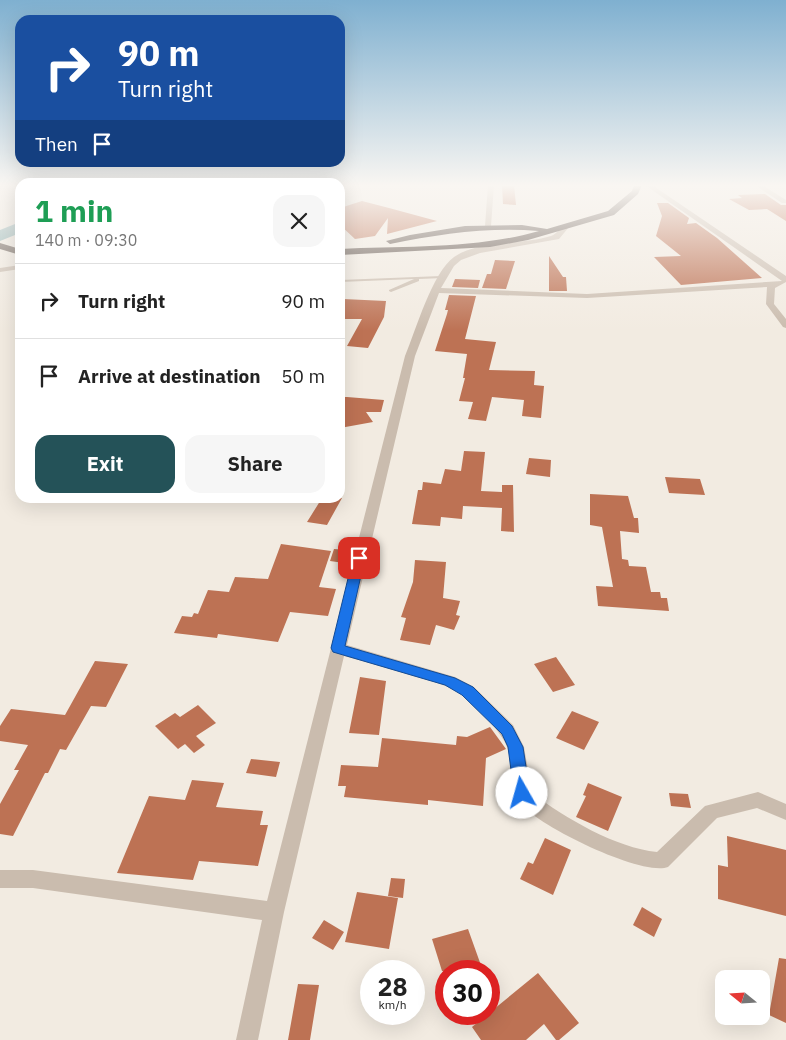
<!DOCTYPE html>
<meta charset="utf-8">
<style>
body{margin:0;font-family:"IBM Plex Sans",sans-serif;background:#f6f6f6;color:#222;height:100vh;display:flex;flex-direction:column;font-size:19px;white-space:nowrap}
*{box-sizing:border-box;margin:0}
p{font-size:16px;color:#767676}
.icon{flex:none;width:28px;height:28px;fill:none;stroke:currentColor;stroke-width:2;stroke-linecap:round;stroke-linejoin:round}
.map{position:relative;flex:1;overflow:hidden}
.drawer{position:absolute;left:15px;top:178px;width:330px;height:325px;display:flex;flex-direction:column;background:#fff;border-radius:15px;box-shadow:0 5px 20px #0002}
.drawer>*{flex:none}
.guide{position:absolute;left:15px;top:15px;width:330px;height:152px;border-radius:15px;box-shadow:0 5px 20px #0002;background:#1a4fa0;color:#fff;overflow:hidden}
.needle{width:32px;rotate:288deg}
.tools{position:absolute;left:715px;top:970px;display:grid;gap:10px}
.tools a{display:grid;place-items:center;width:55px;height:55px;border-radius:10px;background:#fff;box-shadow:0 5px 20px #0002;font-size:25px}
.speed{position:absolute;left:360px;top:960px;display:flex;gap:10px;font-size:25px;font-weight:700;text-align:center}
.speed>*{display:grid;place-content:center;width:65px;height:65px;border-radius:50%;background:#fff;box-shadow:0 5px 20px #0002;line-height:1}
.speed small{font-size:12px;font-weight:400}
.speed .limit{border:8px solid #d22;background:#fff;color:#111}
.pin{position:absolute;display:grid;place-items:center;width:42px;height:42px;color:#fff;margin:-21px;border-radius:10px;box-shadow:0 2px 8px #0006}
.me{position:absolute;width:55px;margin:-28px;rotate:353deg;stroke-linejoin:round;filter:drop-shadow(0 0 4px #0008)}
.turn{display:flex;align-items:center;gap:18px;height:105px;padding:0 20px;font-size:22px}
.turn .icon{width:65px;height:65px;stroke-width:2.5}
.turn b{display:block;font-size:35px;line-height:42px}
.then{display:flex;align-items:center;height:48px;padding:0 20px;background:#0003;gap:10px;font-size:19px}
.round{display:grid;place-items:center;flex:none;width:52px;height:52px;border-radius:15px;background:#f6f6f6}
.overview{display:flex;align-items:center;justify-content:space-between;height:85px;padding:0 20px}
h1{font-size:30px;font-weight:800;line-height:38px;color:#1e9e55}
.primary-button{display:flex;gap:10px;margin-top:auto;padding:10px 20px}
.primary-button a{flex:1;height:58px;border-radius:15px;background:#245258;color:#fff;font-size:20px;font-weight:800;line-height:58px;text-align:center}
.primary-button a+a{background:#f6f6f6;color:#222}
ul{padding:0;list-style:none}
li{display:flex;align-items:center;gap:15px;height:75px;padding:0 20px;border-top:1px solid #e0e0e0}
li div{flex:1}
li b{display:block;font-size:19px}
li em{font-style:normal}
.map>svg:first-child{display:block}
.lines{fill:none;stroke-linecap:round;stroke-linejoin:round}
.river{fill:#82aaad;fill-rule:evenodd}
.building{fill:#bd7254}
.lane{fill:#cabcae;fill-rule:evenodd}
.street{fill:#cabcae;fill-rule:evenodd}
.highway{fill:#594b43;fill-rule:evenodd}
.route{fill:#1a73e8;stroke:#114b97}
</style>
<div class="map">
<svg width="786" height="1040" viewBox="0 0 786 1040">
<rect width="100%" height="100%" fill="#f2ebe1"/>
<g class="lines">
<!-- river -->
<path class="river" d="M20 222V233L0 241V230Z"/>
</g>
<!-- building -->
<path class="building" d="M502 185H514L516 205 503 204Z
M765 194 781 205H786V221L767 209 749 210 729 199 742 198 738 195Z
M362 201 389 208 437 221 387 234 388 218 375 236 355 239 340 225V208Z
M657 203H668L689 218 687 224 696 223 717 238 762 278 681 285 654 257 681 256 656 236 662 216Z
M549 256 563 277H566L567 291H549Z
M495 260 515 261 506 289 482 288 487 274H491Z
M455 279 480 280 478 288 452 287Z
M449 295 476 296 465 339 496 342 489 370 535 371 534 385 544 386 541 418 522 416 524 400 492 397 486 421 468 419 473 402 459 401 465 378H463L467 354 435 351 447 314 448 310H445Z
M343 299 386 301 384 317 368 348 347 346 362 319H340V304Z
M340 397H347L384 400 381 412H366L373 422 340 428Z
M464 451 485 452 481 491 502 492V485H513L514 532 501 531 502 508 463 506 462 519 441 517 440 526 412 524 418 490H422L423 482 441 484 445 469 461 471Z
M529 458 551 460 550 477 526 474Z
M665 477 700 479 705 495 669 493Z
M590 494 628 496 634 518H638L639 533 620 531 622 559 628 560 629 566 646 567 651 592H660L661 598H667L669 611 598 606 596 586 613 587 602 527 590 525Z
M322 498H342L327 525 307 522Z
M281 544 331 551 319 587 336 589 328 616 290 612 278 642 218 634 217 638 174 633 182 616 192 617 194 613 198 614 208 590 229 592 235 577 268 579Z
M334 549 347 550 344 563 330 561Z
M415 560 446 562 443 598 460 601 456 615 460 616 454 630 436 625 430 645 400 640 406 618 401 617 413 582Z
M556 657 575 685 553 692 534 664Z
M95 661 128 664 106 707 91 706 66 750 60 749 48 773H45L13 836 0 834V804L19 770H14L28 745 0 741V726L11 709 65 715Z
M360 677 386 681 379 735 349 733Z
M198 705 216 723 196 736 205 745 194 753 185 744 178 749 155 726 175 713 180 717Z
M572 711 599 722 584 750 556 738Z
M490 727 506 749 486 758 483 806 428 800V805L344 797 346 786H338L341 765 378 767 382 738 456 745 457 736 467 737Z
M251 759 280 762 276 777 246 773Z
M192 780 224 783 216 807 263 811 260 825H268L258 866 199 861 193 880 117 873 149 796 185 800Z
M588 783 622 797 608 831 576 817 586 796 583 795Z
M669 793 688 794 691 808 671 806Z
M727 836 786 850V916L718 899V865L728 867Z
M545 838 571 850 553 895 520 879 528 862 533 864Z
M391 878 405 879 403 898 388 896Z
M357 892 398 898 389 949 345 942Z
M642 907 662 919 654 937 633 925Z
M324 920 344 932 333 950 312 938Z
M468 929 483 971H442L432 939Z
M779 958 786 959V1023L769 1015Z
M538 973 579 1023 559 1040H556L544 1024 526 1040H481L472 1027Z
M298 984 319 985 310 1040H288Z"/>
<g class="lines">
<!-- lane -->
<path class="lane" d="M441 276H443V278L419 279V281L391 292 389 291V290L414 279 340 282V280Z"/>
<!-- street -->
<path class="street" d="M488 185H494L491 226 488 228 485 226Z
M645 185H652L786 276V282L775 288 774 304 786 319V328L783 327 766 304 767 287 587 298 439 293 415 356 347 645 455 677 474 687 513 725 524 747 532 793C565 818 616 848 657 852L705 806 758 792 786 804V820L757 808 717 818 668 867C641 877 531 823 516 799 507 784 513 762 507 747 502 732 475 705 463 695 449 685 430 681 413 676 390 669 367 662 344 656L284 912 258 1040H236L262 920 33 888H0V870H33L267 901 405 356C416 330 432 273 454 257 479 240 522 245 551 236 557 234 560 227 566 225L569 227 559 239 480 253 461 260 454 266 441 288 587 294 782 281Z
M755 185H762L786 200V203H782Z
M20 265V269L0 272V268Z"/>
<!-- highway -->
<path class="highway" d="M634 185H642L638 194 614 215 528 240 490 247 340 255V249C404 246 477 249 539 231 488 227 440 234 390 244L386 241 410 235 465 226 522 225 547 229 608 211 632 191Z
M0 243 20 249V255L0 249Z"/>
</g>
<!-- sky -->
<linearGradient id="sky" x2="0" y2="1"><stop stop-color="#7fb0d0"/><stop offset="0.56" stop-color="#f9f6f2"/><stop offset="1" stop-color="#f9f6f2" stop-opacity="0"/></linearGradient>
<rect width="786" height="331" fill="url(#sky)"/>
<!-- route -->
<path class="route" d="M359 554 365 558 345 646 455 678 473 687 512 726 523 747 530 793 528 798 522 800 517 798 514 793 508 747 502 734 462 695 445 685 333 652 331 648 353 558Z"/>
</svg>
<div class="tools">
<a><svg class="needle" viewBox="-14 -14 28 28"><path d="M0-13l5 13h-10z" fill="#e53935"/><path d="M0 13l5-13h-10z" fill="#767676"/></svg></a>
</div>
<div class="speed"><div>28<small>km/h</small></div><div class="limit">30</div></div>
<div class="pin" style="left:359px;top:558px;background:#d93025"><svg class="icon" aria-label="arrive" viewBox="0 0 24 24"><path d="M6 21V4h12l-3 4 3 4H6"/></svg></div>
<svg class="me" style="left:522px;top:793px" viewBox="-20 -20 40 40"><circle r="19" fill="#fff"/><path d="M0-13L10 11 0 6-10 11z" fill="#1a73e8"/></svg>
<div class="guide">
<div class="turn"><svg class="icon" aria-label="right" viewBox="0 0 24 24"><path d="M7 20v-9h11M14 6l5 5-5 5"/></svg><div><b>90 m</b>Turn right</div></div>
<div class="then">Then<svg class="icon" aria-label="arrive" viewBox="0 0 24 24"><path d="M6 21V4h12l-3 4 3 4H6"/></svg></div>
</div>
<section class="drawer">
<div class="overview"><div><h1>1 min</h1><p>140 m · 09:30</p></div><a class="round"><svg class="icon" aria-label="close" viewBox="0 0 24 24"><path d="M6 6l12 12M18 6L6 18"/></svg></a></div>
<ul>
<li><svg class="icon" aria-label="right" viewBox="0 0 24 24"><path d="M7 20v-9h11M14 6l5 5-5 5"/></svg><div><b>Turn right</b></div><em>90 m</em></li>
<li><svg class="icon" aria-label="arrive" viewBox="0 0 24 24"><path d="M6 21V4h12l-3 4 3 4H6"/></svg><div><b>Arrive at destination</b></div><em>50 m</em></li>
</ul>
<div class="primary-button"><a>Exit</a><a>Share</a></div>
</section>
</div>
